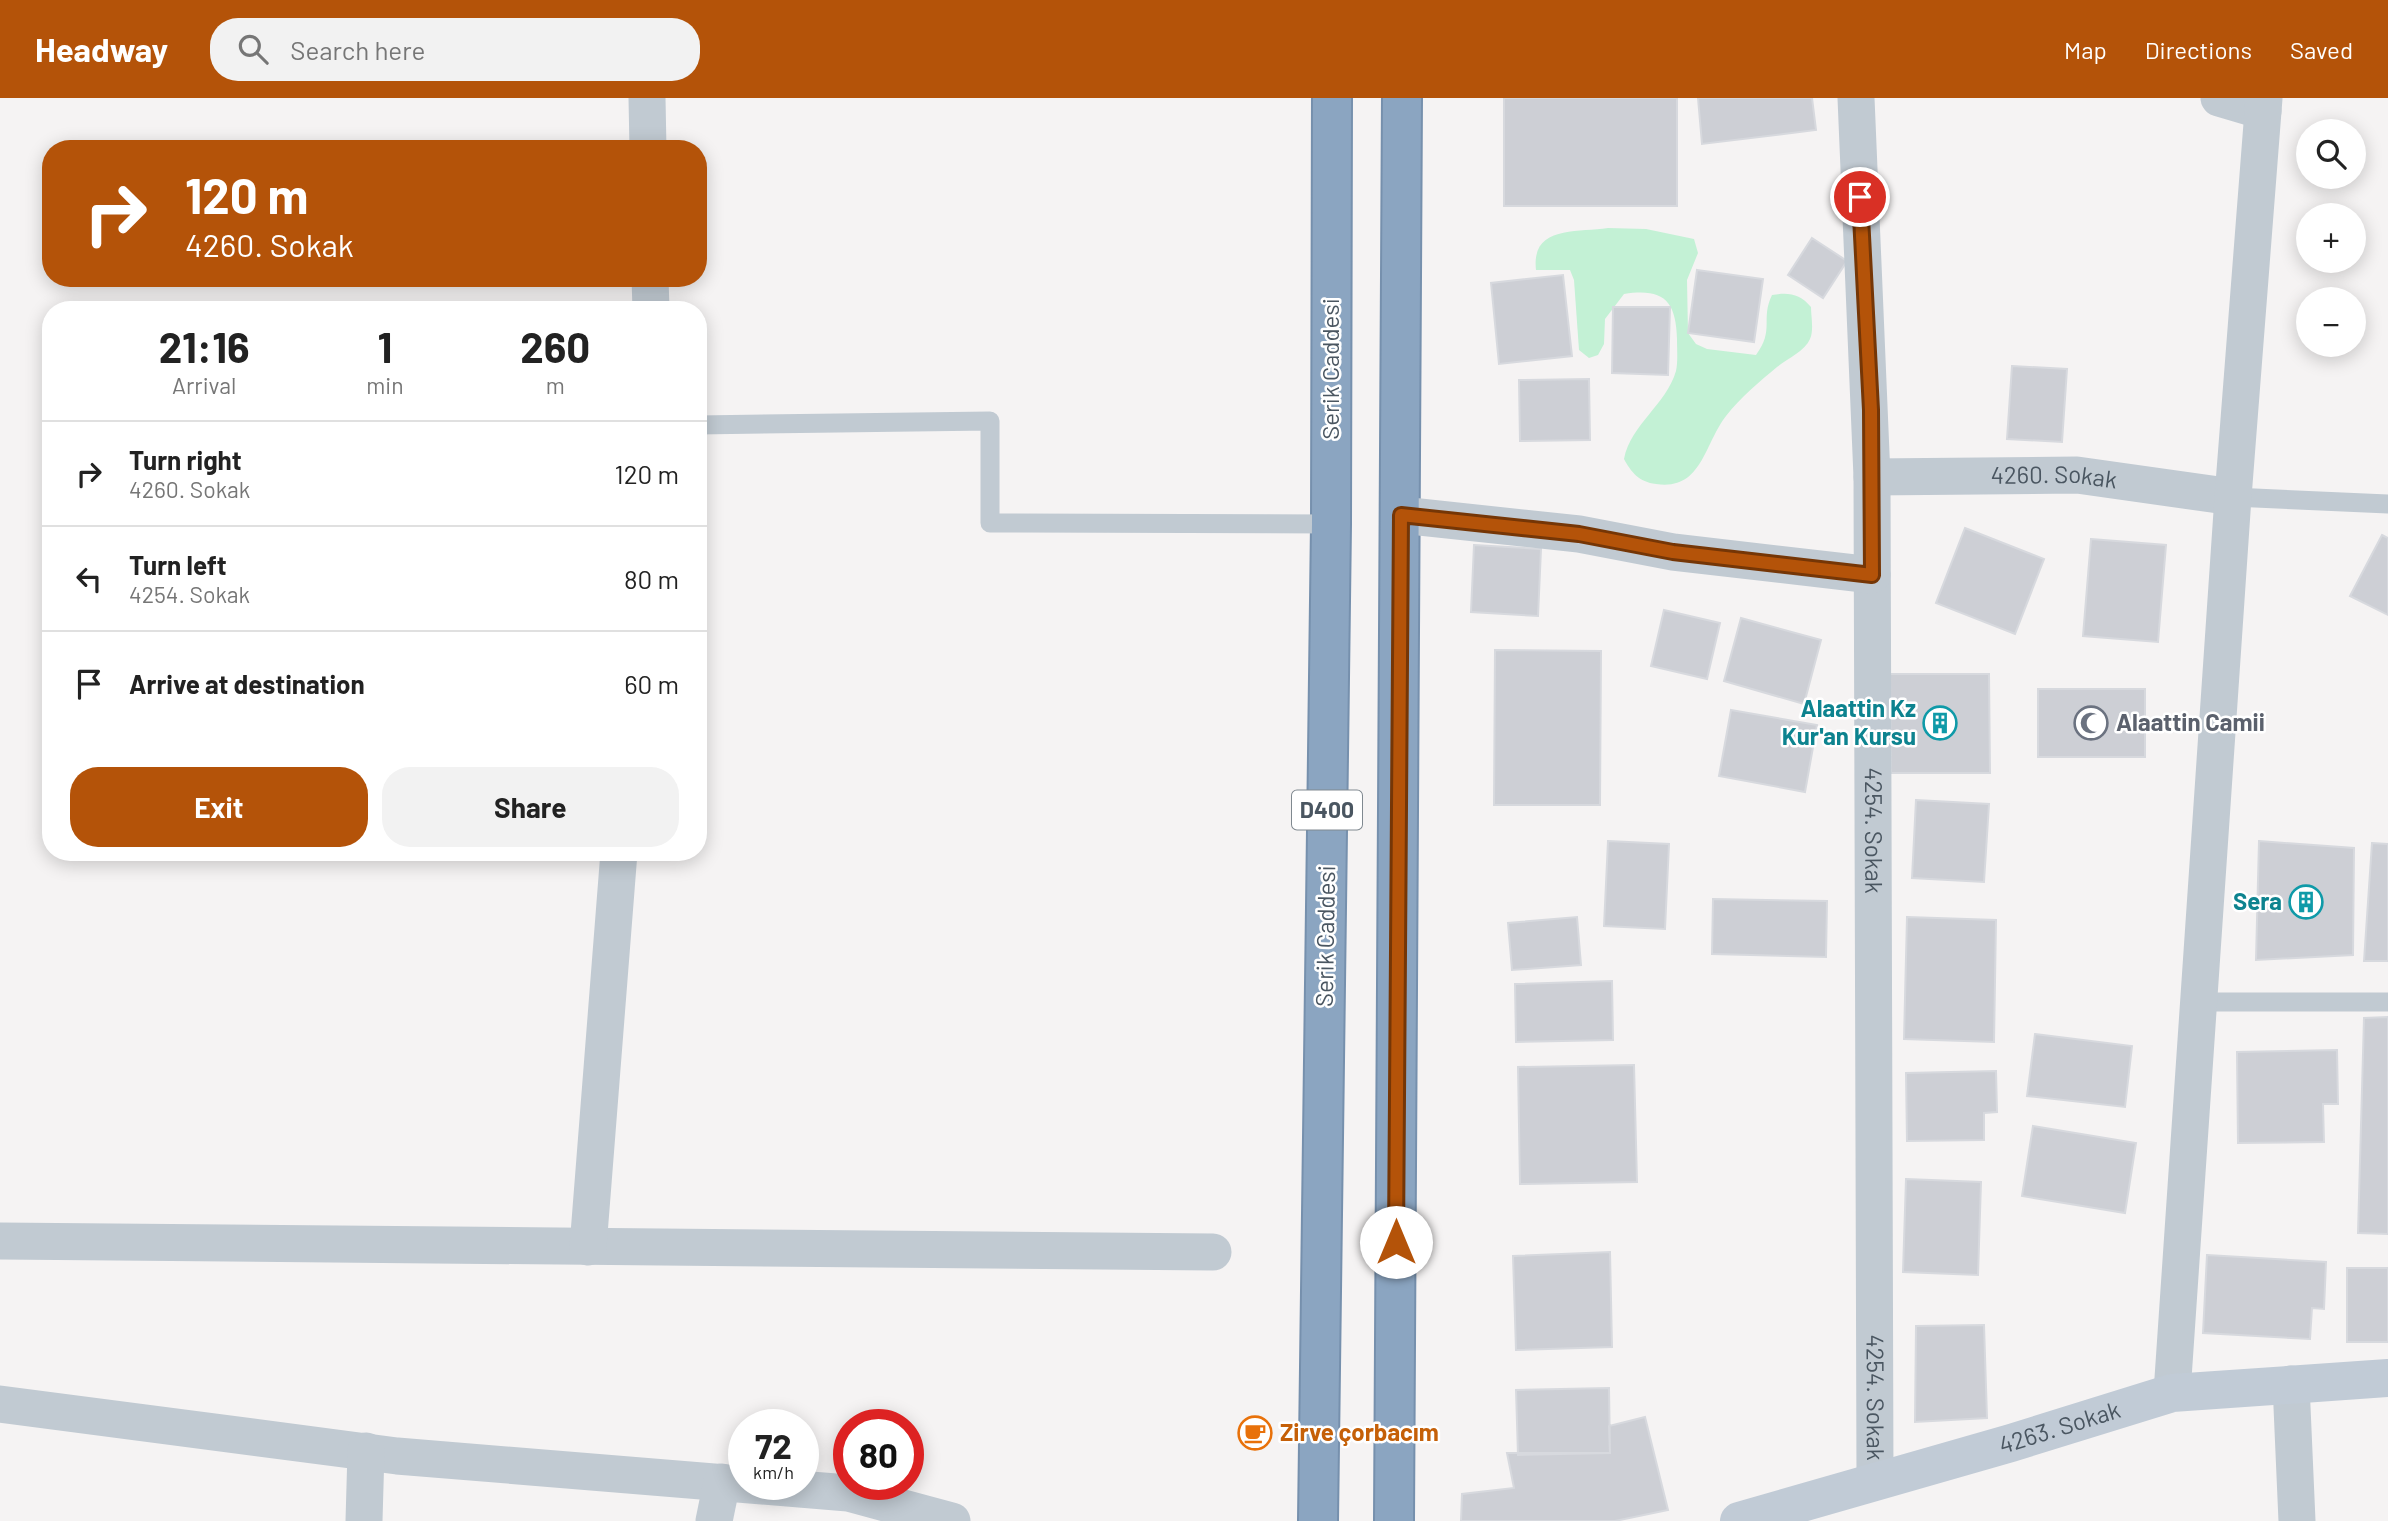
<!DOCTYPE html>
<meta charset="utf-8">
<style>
body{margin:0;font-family:Barlow,sans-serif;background:#f2f2f2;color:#222;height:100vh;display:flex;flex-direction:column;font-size:26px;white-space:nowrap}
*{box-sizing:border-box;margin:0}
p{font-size:23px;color:#767676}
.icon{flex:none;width:38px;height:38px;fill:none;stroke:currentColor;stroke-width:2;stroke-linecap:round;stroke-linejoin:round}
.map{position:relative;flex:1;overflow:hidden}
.details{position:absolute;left:42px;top:203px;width:665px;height:560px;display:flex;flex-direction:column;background:#fff;border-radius:28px;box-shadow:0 4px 18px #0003}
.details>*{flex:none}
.top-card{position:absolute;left:42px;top:42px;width:665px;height:147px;border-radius:28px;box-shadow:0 4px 18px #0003;background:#b45309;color:#fff;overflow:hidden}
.fabs{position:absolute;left:2296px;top:21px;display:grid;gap:14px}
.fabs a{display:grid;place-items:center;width:70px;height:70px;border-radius:50%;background:#fff;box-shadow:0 4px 18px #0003;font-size:35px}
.speed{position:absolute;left:728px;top:1311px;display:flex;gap:14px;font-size:35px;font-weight:700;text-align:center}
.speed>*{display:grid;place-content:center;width:91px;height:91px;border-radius:50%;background:#fff;box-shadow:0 4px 18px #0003;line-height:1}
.speed small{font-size:18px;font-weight:400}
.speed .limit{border:10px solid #d22;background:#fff;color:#111}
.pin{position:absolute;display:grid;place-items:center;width:60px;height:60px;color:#fff;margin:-30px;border:4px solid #fff;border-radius:50%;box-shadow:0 2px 7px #0007}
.me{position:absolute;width:77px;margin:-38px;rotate:0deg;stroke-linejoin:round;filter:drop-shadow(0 0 5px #0008)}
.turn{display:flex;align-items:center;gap:24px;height:147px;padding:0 28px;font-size:32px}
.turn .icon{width:91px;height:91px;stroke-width:2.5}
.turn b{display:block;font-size:49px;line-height:60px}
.eta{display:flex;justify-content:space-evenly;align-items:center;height:119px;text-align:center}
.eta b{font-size:42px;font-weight:700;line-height:49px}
.action{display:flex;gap:14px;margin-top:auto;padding:14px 28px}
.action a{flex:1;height:80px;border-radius:28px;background:#b45309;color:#fff;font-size:28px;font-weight:700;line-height:80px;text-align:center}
.action a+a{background:#f2f2f2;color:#222}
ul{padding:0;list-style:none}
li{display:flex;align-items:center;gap:21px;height:105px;padding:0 28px;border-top:2px solid #e0e0e0}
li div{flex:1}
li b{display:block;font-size:26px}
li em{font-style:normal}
header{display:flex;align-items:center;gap:42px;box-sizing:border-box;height:98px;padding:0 35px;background:#b45309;color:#fff}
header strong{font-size:33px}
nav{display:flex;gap:38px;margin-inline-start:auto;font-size:24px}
.search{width:490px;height:63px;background:#f2f2f2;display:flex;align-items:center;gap:18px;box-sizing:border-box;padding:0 24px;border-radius:28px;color:#767676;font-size:26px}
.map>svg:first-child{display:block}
.green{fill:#c3f1d5}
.building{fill:#cdcfd5;stroke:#d7d9de;stroke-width:2}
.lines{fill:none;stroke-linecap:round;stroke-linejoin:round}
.highway-casing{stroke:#7690ad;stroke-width:42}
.lane{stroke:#c1cad2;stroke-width:19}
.street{stroke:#c1cad2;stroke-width:37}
.secondary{stroke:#c1cbd6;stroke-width:38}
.highway{stroke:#8ba5c1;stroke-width:38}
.route-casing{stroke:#753606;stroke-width:18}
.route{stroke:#b45309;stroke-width:12}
.labels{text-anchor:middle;stroke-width:5;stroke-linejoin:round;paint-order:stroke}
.shield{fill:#fff;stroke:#808990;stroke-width:2}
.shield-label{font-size:23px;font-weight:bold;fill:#4a5661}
.street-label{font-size:24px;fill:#4a5661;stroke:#fff}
.culture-label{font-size:24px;font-weight:bold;fill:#0d838f;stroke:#fff;text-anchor:end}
.worship-label{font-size:24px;font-weight:bold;fill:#5b616d;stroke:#fff;text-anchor:start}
.food-label{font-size:24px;font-weight:bold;fill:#c56008;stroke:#fff;text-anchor:start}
</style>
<header>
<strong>Headway</strong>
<div class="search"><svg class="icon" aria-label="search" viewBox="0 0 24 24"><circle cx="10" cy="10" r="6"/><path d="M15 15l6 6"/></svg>Search here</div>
<nav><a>Map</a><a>Directions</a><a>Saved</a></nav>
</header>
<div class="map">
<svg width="2388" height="1423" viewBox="0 0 2388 1423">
<rect width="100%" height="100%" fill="#f5f3f3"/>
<!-- green -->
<path class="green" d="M1608 130 1646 131 1694 141 1698 155 1687 182 1688 235 1696 246 1707 251 1756 257C1775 231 1760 222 1772 197 1789 194 1800 196 1811 209 1811 218 1814 232 1810 241 1805 253 1787 261 1777 269 1760 283 1740 300 1726 318 1704 346 1702 393 1656 386 1639 384 1631 374 1624 361 1631 326 1666 307 1676 273 1678 264 1677 251 1677 241 1676 202 1663 190 1624 196L1605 221 1604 246 1598 257 1589 260 1579 252 1574 182 1570 172H1536C1531 127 1576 135 1608 130Z"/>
<!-- building -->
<path class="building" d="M1504 0H1677V108H1504Z
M1698 0H1812L1816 32 1702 46Z
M1812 140 1847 163 1823 200 1788 177Z
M1697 172 1763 181 1754 244 1688 235Z
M1563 177 1572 258 1499 266 1491 185Z
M1613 209H1670L1668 277 1612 275Z
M2012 268 2067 271 2062 344 2007 341Z
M1589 281 1590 342 1520 343 1519 282Z
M1965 430 2044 461 2015 536 1936 505Z
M2382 437 2388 440V517L2350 498Z
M2091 441 2166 447 2158 544 2083 538Z
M1474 447 1541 451 1538 518 1471 514Z
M1664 512 1720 525 1707 581 1651 568Z
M1741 520 1821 542 1804 606 1724 583Z
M1495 552 1601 553 1600 707H1494Z
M1890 576H1989L1990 675H1891Z
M2038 591H2145V659H2038Z
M1731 612 1817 627 1805 694 1719 678Z
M1916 702 1989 706 1984 784 1912 780Z
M1608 743 1669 746 1665 831 1604 828Z
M2259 743 2354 750 2353 857 2256 862Z
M2372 745 2388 746V863H2364Z
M1713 801 1827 803 1826 859 1712 856Z
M1577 819 1581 867 1512 872 1508 825Z
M1907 819 1996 822 1994 944 1904 941Z
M1612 883 1613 942 1516 944 1515 886Z
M2388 919V1136L2358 1135 2364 920Z
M2035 936 2132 948 2125 1009 2027 998Z
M2337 952 2338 1006H2323L2324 1044 2238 1045 2237 954Z
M1634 967 1637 1084 1520 1086 1518 969Z
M1996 973 1997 1014 1984 1015V1042L1907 1043 1906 975Z
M2033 1028 2136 1045 2125 1115 2022 1098Z
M1906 1081 1981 1084 1978 1177 1903 1174Z
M1610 1154 1612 1249 1516 1252 1513 1158Z
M2207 1157 2326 1164 2324 1211 2312 1210 2310 1241 2203 1235Z
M2347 1170H2388V1244H2347Z
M1984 1227 1987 1320 1915 1324 1916 1228Z
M1609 1290 1610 1355 1518 1357 1516 1292Z
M1645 1319 1668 1412 1615 1423H1461L1462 1396 1514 1390 1507 1355H1610L1609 1328Z"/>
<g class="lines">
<defs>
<path id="highway" d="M1318 1423 1331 426 1332 0
M1394 1423 1402 0"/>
</defs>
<!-- highway casing -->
<use href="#highway" class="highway-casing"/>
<!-- lane -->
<path class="lane" d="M698 327 990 323V425L1331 426
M2233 399 2388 406
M2200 904H2388"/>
<!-- street -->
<g class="street">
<path d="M647 0 648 51"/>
<path id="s1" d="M1856 0 1872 379 1875 1383"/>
<path d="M2219 0 2263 13"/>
<path d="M650 180 651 212"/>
<path id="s2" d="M1872 379 2077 377 2233 399"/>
<path d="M1401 417 1579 436 1673 454 1872 477"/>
<path d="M0 1143 1213 1154"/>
<path d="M588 1149 619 754"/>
<path d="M2291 1286 2297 1423"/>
<path d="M2172 1295 2233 399 2264 0"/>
<path d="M0 1306 397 1358 848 1395 952 1423"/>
<path d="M364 1423 366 1353"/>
<path d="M714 1423 722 1384"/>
</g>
<!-- secondary -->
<path class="secondary" id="s3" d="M1739 1423 2011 1345 2172 1295 2388 1280"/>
<!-- highway -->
<use href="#highway" class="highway"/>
</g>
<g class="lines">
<defs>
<path id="route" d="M1396 1144 1401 417 1579 436 1673 454 1872 477 1871 312 1860 99"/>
</defs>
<!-- route casing -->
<use href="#route" class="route-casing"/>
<!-- route -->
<use href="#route" class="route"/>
</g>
<!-- icons -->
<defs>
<symbol id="building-ring" viewBox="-11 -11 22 22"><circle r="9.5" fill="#fff" stroke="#0f9aa8" stroke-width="1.5"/><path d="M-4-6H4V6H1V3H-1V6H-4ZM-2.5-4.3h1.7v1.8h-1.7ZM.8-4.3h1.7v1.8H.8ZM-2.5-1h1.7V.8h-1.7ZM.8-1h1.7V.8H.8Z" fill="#0f9aa8"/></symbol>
<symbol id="mosque-ring" viewBox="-11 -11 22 22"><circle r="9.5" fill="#fff" stroke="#6b7280" stroke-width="1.5"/><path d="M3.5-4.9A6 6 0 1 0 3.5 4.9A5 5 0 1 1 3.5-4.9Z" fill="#6b7280"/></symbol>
<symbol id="cafe-ring" viewBox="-11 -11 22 22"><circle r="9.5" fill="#fff" stroke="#e8710a" stroke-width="1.5"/><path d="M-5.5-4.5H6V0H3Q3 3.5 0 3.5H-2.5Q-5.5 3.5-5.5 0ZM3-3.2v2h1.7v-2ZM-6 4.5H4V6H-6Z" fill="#e8710a"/></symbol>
</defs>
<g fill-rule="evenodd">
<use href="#building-ring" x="1921" y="606" width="38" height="38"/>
<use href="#mosque-ring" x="2072" y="606" width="38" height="38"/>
<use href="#building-ring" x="2287" y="785" width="38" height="38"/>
<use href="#cafe-ring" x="1236" y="1316" width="38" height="38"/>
</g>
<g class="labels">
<!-- shield labels -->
<rect class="shield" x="1292" y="692.5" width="70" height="39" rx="5"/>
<g class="shield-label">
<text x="1327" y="720">D400</text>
</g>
<!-- street labels -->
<g class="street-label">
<text transform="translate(1331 271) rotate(-90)" y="8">Serik Caddesi</text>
<text dy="8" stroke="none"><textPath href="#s2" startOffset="182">4260. Sokak</textPath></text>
<text dy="8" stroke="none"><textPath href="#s1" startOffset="733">4254. Sokak</textPath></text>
<text transform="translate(1326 838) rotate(-89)" y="8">Serik Caddesi</text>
<text dy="8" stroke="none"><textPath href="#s1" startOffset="1300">4254. Sokak</textPath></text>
<text dy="8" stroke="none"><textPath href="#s3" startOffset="334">4263. Sokak</textPath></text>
</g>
<!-- culture labels -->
<g class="culture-label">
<text x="1916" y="619">Alaattin Kz<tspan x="1916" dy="28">Kur'an Kursu</tspan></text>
<text x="2282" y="812">Sera</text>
</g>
<!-- worship labels -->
<g class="worship-label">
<text x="2116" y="633">Alaattin Camii</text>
</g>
<!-- food labels -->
<g class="food-label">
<text x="1280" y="1343">Zirve çorbacım</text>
</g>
</g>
</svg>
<div class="fabs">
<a><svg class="icon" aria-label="search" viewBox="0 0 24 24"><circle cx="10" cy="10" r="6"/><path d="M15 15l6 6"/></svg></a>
<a>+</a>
<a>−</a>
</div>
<div class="speed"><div>72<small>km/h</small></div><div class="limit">80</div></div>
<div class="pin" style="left:1860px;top:99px;background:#d93025"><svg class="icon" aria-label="arrive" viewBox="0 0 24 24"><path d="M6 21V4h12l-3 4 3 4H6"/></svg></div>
<svg class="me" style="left:1396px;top:1144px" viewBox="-20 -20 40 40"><circle r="19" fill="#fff"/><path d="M0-13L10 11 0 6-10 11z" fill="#b45309"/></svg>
<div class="top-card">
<div class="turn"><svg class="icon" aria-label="right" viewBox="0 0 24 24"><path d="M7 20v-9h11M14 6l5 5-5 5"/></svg><div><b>120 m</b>4260. Sokak</div></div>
</div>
<section class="details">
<div class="eta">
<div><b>21:16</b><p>Arrival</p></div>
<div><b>1</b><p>min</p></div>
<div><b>260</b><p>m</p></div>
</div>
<ul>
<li><svg class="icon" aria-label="right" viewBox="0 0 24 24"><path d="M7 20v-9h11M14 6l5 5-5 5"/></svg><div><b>Turn right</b><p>4260. Sokak</p></div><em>120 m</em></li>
<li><svg class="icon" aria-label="left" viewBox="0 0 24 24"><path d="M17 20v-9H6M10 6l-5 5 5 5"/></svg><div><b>Turn left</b><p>4254. Sokak</p></div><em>80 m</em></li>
<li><svg class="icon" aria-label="arrive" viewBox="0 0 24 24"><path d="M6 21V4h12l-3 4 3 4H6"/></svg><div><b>Arrive at destination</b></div><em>60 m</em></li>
</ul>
<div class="action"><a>Exit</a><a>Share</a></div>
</section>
</div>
